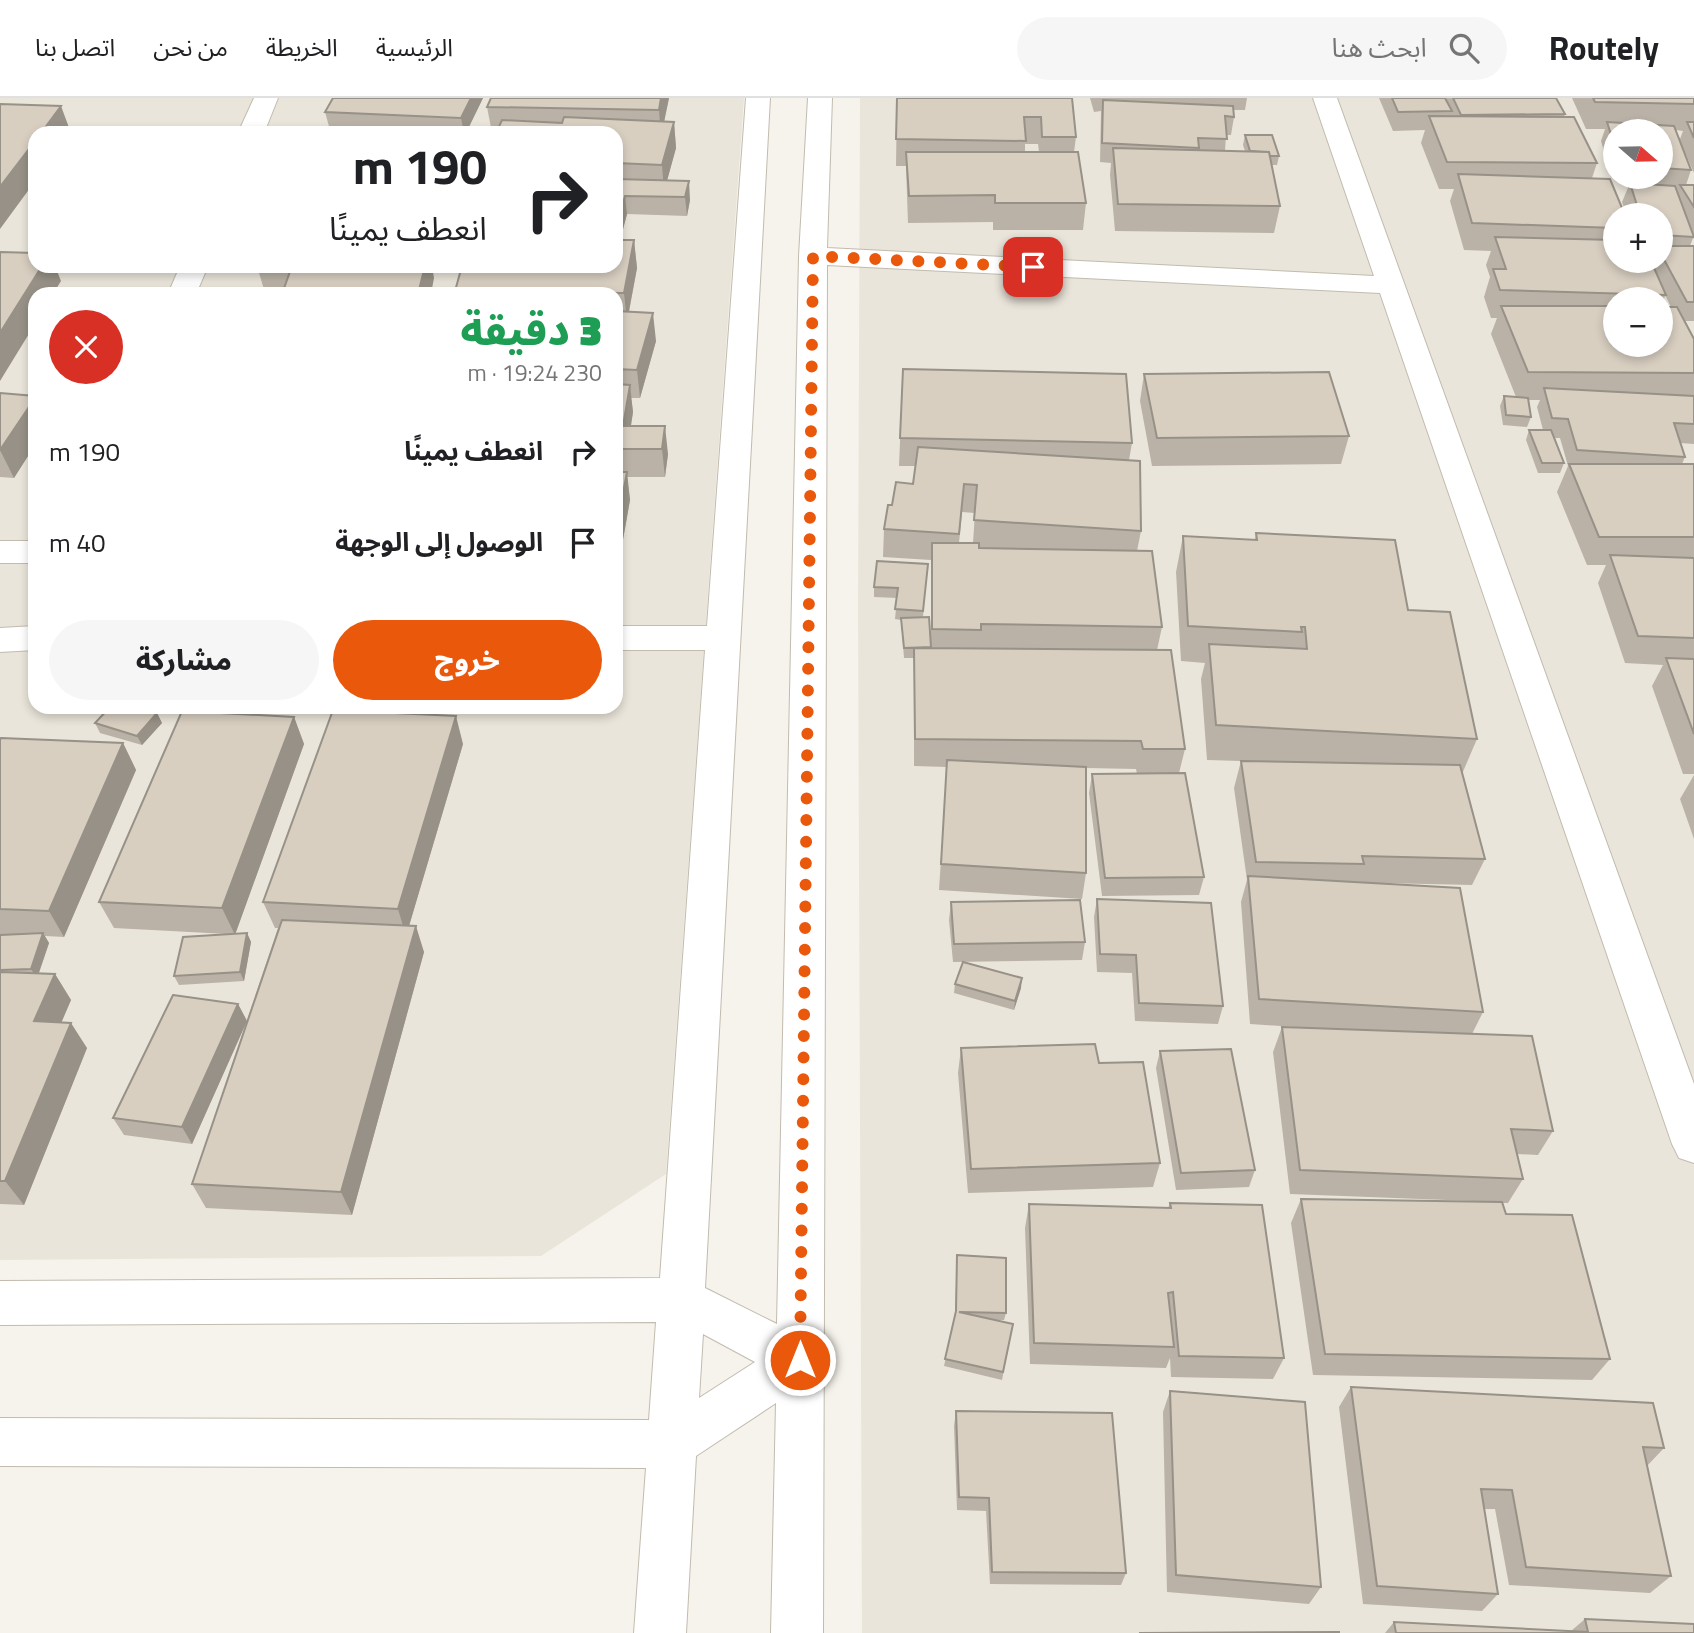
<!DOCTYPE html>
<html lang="ar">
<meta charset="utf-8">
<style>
body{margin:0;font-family:"Titillium Web","Noto Sans Arabic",sans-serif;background:#f6f6f6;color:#202124;direction:rtl;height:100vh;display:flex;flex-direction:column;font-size:26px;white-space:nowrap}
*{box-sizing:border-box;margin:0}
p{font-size:23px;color:#757577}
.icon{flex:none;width:38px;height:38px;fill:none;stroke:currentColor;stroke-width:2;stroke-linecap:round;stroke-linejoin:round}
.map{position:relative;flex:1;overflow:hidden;direction:ltr}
.drawer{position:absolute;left:28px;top:189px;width:595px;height:427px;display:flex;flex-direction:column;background:#fff;border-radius:21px;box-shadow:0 4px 10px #0003;direction:rtl}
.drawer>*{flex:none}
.banner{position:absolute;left:28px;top:28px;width:595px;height:147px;border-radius:21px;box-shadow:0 4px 10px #0003;direction:rtl;background:#fff;color:#202124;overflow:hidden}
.needle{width:46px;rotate:110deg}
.fabs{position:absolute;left:1603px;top:21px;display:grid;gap:14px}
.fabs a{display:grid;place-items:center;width:70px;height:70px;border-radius:50%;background:#fff;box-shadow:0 4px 10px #0003;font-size:35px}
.pin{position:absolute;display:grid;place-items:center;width:60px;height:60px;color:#fff;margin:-30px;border-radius:14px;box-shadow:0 4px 10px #0006}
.me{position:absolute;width:77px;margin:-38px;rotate:0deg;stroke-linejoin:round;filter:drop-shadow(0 0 5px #0008)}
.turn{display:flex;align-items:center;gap:24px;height:147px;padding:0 21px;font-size:32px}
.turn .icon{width:91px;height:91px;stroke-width:2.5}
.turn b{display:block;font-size:49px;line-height:60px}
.round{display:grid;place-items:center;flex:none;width:74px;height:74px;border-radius:37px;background:#f6f6f6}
.headline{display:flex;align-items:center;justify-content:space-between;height:119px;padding:0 21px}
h1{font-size:42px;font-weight:800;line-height:52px;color:#1e9e55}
.primary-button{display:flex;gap:14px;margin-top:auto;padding:14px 21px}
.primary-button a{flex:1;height:80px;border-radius:42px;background:#ea580c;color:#fff;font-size:28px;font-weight:800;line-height:80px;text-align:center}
.primary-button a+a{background:#f6f6f6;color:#202124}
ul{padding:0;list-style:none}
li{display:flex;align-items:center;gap:21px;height:91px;padding:0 21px}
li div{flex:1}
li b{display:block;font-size:26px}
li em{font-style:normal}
header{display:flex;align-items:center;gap:42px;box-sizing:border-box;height:98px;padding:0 35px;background:#fff;border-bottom:2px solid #e0e0e0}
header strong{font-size:33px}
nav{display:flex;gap:38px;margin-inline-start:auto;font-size:24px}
.search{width:490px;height:63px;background:#f6f6f6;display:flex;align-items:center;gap:18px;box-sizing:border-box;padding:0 24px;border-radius:38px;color:#757577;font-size:26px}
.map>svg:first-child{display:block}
.residential{fill:#eae5da;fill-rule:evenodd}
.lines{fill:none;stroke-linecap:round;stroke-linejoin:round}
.minor-casing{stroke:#c2bbae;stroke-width:2}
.minor{fill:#fff;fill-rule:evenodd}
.wall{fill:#bab2a6;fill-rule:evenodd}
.shaded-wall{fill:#979187}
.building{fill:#d8cfc1;stroke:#979187;stroke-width:2}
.route{stroke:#ea580c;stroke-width:12;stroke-dasharray:0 21.6}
</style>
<header>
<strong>Routely</strong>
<div class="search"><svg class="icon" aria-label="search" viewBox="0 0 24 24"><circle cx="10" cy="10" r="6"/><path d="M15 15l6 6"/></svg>ابحث هنا</div>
<nav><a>الرئيسية</a><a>الخريطة</a><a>من نحن</a><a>اتصل بنا</a></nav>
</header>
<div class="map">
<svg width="1694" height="1535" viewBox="0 0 1694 1535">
<rect width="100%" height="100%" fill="#f6f3ec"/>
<!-- residential -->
<path class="residential" d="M0 0H744L666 1076 541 1158 0 1162ZM35 35H616V168H35ZM35 196H616V609H35Z
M860 0H1694V1535H862L858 512ZM1615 33H1661V79H1615ZM1615 117H1661V163H1615ZM1615 201H1661V247H1615Z"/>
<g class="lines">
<defs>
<path id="minor" d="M254 0H278L264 35H238Z
M746 0H770L705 1190 777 1226 799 158 808 0H832L827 150 1374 178 1313 0H1337L1694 986V1065L1679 1060 1672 1046 1380 195 827 167 823 1535H771L776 1305 696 1358 686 1535H634L646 1370 0 1368V1320L649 1322 656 1224 0 1227V1183L660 1180 705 552H616V528H707ZM703 1236 755 1264 699 1300Z
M180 168H208L196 196H168Z
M0 443H35V465H0Z
M35 528V552L0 554V530Z"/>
</defs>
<!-- minor casing -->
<use href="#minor" class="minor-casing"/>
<!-- minor -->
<use href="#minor" class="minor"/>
</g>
<!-- wall -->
<path class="wall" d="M333 0H483L466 35H388L330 32 325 14Z
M491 0H669L664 23 674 24 676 50 667 82 690 102 687 118 627 116 620 142H634L637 170 629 214 656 243 640 300H631L633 314 631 328 668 356 665 379H627L630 402 616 481V196H455V193L616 168V35H492L487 9Z
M897 0H1072L1076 39 1074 54 1086 105 1083 132H993V124L908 125 906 68H896ZM1025 46H1038L1039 54H1025Z
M1090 0H1247L1245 12H1234V19L1231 37H1226L1225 53H1245L1243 47 1245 37 1279 58 1277 67H1272L1280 108 1274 135 1115 133 1110 77 1111 65 1100 64 1101 13 1094 14Z
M1379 0H1556L1565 16 1564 19 1597 65 1592 80 1615 117V163H1661V117H1627L1622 104 1630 85 1636 86 1633 79H1661V33H1615V75L1610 74 1601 43 1605 31H1586L1572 0H1694V75L1684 52 1691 72 1686 87H1694V141L1693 140 1690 148H1694V223H1685L1694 241V346L1680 345 1685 359 1682 366H1694V676H1683L1652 588 1663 567 1625 565 1598 485 1606 467H1587L1557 394 1568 368 1560 340H1555L1564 365 1560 375H1538L1526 342 1529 332H1543L1537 309 1540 302H1528L1531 319 1527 329 1503 327 1500 308 1504 298 1516 299 1491 236 1497 220H1491L1484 199 1490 179 1486 167 1491 153 1464 152 1450 103 1454 91H1439L1421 45 1425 32 1393 33ZM1676 32 1683 33 1680 41ZM1665 198 1666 199 1671 209H1661ZM1615 201H1661V247H1615Z
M0 6 71 34 35 35V90Z
M257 168H425L434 180 283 194 265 195Z
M903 271 1132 345 1129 362 1141 433 1137 453 1162 529 1157 552 1185 651 1179 675 1204 779 1199 797 1102 798 1089 695 1092 676H1137L1136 671 1086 670V775L1082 801 939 792 947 669 914 668V560H904L901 522 895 521 897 500 874 499V489L928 466 923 519 931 544V462L883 459 884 431 892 407 913 386 916 368H899ZM962 414 975 415 973 445H959Z
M1144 276 1349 338 1341 366 1152 368 1140 303Z
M0 295 35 298V347L14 380 0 379Z
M1256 435 1408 512 1477 641 1462 676 1485 761 1472 787 1381 785 1483 914 1472 936 1553 1033 1538 1057 1517 1056 1523 1081 1508 1105H1503L1506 1116 1610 1261 1592 1282 1313 1277 1291 1125 1301 1101 1499 1104 1290 1096 1273 954 1282 929 1310 930 1250 926 1241 804 1247 782 1234 690 1241 663 1207 662 1201 581 1205 565 1181 563 1176 474 1183 438 1255 442Z
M80 609H104V610Z
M157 615 162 625 142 647 100 635 95 625Z
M294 619 304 646 235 836 247 835 251 844 244 883 179 887 174 878 227 836 114 830 99 804Z
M0 642 123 645 136 672 64 839 45 838 49 845 39 875 55 876 71 902 61 924 87 950 24 1107 0 1106V837H7L0 836Z
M463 646 409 828 424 854 352 1117 206 1110 192 1086 278 830H275L263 804Z
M1694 677V741L1680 701Z
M1097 801 1223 908 1218 926 1135 923 1132 875 1097 874 1094 819Z
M951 804 1085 844 1082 862 953 864 949 822Z
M955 886 1021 890 1014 912 954 895Z
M238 906 247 923 192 1046 124 1037 113 1020Z
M961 950 1099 965 1160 1065 1153 1089 968 1095 958 975Z
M1160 953 1255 1072 1249 1089 1176 1092 1156 970Z
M1170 1105 1284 1260 1273 1281 1171 1279 1170 1260 1166 1270 1030 1266 1025 1130 1029 1106 1168 1110Z
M957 1157 1006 1215 1004 1222H996L1013 1226 1002 1282 944 1268 955 1217Z
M1351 1289 1664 1350 1647 1368 1671 1478 1650 1495 1509 1487 1495 1411H1484L1498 1496 1482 1513 1363 1506 1339 1309Z
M1170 1293 1321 1489 1309 1506 1167 1494 1163 1314Z
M956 1313 1126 1475 1121 1487 990 1486 986 1413 957 1412 954 1328Z
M1585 1521 1694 1535H1385L1394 1524 1571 1533Z"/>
<!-- shaded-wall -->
<path class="shaded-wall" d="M471 0H483L466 35H464L461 20Z
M661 0H669L661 39 659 12Z
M61 8 71 35H41Z
M674 24 676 50 664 94 662 67Z
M35 43V74H29L33 86 0 131V89Z
M689 83 690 102 687 118 685 99Z
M625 98 627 116 617 154 616 132Z
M634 142 637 170 627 223 624 195Z
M42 168H55L61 183 53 196H35V226L0 283V235Z
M425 168H432L434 180 431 196H418Z
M653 215 656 243 640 300 637 272Z
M630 287 633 314 627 351 623 328Z
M35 300V347L14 380 0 352Z
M665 328 668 356 665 379 662 351Z
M627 374 630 402 616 481V432Z
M157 615 162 625 142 647 137 638Z
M456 618 463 646 406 838 398 811Z
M294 619 304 646 235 837 222 810Z
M123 645 136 672 64 839 49 813Z
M416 828 424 854 352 1117 341 1094Z
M43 835 49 845 37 880 31 871Z
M247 835 251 844 244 883 240 874Z
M55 876 71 902 51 949 34 923Z
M1022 880 1021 890 1014 912 1015 903Z
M238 906 247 923 192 1046 182 1029Z
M71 925 87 950 24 1107 5 1083Z"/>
<!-- building -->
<path class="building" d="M333 0H471L461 20 325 14Z
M491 0H661L659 12 487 9Z
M897 0H1072L1076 39H1042L1041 19H1024L1026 43 896 41Z
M1392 0H1445L1452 13 1398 14Z
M1453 0H1556L1565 16 1461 17Z
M1593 0H1694V6L1595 4Z
M1103 2 1233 8 1234 19 1225 18 1227 41 1198 40 1199 50 1102 45Z
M0 6 61 8 41 35H35V43L0 89Z
M1429 18 1574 19 1597 65 1447 64Z
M564 19 674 24 662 67 616 65V35H496L502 22 562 25Z
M1607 24 1674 28 1691 72 1661 70V33H1615V49Z
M1687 24H1694V40Z
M1245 37H1272L1279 58H1270L1269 54 1250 53Z
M1113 50 1269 54 1280 108 1118 106Z
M906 54H1078L1086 105H995V97L909 98Z
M35 66V74H29Z
M1458 76 1610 81 1625 117H1615V130L1472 125Z
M616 81 689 83 685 99 625 98 616 132Z
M1630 85 1675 88 1694 139 1661 137V117H1640Z
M1680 87H1694V109Z
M1495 139 1615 142V163H1651L1666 197 1500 192 1493 171H1506Z
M616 142H634L624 195 455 193 462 168H616Z
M1661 148H1694V204H1687L1661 156Z
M0 154 35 155V168H42L0 235Z
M292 168H425L418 196H282Z
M1501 208H1615V247H1661V209H1677L1694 241V275L1528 274Z
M616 213 653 215 637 272 616 271Z
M903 271 1126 276 1132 345 900 340Z
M1329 274 1349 338 1157 340 1144 276Z
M616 286 630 287 623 328H665L662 351H616Z
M1544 290 1694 298V326L1674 325 1685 359 1577 352 1568 321 1552 320Z
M0 295 35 298V300L0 352Z
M1504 298 1528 300 1531 319 1506 317Z
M1529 332H1551L1564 365H1542Z
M918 349 1140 363 1141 433 974 422 977 387 964 386 959 436 884 431 888 407H892L896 384 913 386Z
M1569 366H1694V439H1599Z
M616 374H627L616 432Z
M1256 435 1395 442 1408 512 1450 514 1477 641 1216 627 1209 546 1307 551 1305 529H1301L1302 534 1188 528 1183 438 1257 442Z
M932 445H979V450L1152 453 1162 529 981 526V532L932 531Z
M1610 457 1694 460V540L1638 538Z
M877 463 928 466 923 513 895 511 898 490 874 489Z
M929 519 931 549 904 550 901 520Z
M914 550 1171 552 1185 651H1143L1141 643 915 641Z
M1666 560 1694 561V636Z
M110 609H137L157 615 137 638 95 625Z
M333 612 456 618 398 811 263 804Z
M182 613 294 619 222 810 99 804Z
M1 640 123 645 49 813 0 811V642Z
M947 662 1086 669V775L941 766Z
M1241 663 1460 667 1485 761 1362 758 1364 766 1256 764Z
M1185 675 1204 779 1105 780 1092 676Z
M1248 778 1460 790 1483 914 1259 901Z
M1097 801 1211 805 1223 908 1139 905 1136 857 1100 856Z
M1080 802 1085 844 954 846 951 804Z
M282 822 416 828 341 1094 192 1086Z
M43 835 31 871 0 872V837Z
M247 835 240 874 174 878 183 839Z
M963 864 1022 880 1015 903 955 886Z
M0 874 55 876 34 923 71 925 5 1083H0Z
M173 897 238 906 182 1029 113 1020Z
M1282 929 1532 938 1553 1033 1511 1031 1523 1081 1300 1072Z
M1095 946 1099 965 1143 964 1160 1065 971 1071 961 950Z
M1231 951 1255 1072 1181 1075 1160 953Z
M1301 1101 1502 1104 1506 1116 1572 1117 1610 1261 1325 1256Z
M1170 1105 1262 1107 1284 1260 1179 1258 1173 1194 1168 1195 1174 1249 1034 1245 1029 1106 1171 1110Z
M957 1157 1006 1160V1215L959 1214 1013 1226 1003 1274 945 1261 956 1213Z
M1351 1289 1653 1305 1664 1350 1643 1349 1671 1478 1526 1469 1512 1392 1481 1391 1498 1496 1377 1488Z
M1170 1293 1305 1304 1321 1489 1176 1477Z
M956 1313 1112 1315 1126 1475 992 1474 989 1400 959 1399Z
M1585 1521 1694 1526V1535H1396L1394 1524 1588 1534Z
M1339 1534V1535H1139Z"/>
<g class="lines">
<!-- route -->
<path class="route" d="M800 1262 813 158 1033 169"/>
</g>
</svg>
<div class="fabs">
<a><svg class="needle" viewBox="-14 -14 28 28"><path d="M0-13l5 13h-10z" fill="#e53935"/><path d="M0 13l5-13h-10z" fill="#757577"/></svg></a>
<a>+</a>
<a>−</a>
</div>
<div class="pin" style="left:1033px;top:169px;background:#d93025"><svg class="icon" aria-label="arrive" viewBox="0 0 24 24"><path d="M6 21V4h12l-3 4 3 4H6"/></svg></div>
<svg class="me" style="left:800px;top:1262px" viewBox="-20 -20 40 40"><circle r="17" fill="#ea580c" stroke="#fff" stroke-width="3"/><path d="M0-11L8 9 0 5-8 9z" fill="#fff"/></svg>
<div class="banner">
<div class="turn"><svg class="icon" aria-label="right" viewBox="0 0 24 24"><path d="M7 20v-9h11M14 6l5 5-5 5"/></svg><div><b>190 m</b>انعطف يمينًا</div></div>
</div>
<section class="drawer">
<div class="headline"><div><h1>3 دقيقة</h1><p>230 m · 19:24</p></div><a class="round" style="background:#d93025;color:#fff"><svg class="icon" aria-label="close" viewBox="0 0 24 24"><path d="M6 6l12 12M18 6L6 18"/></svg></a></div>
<ul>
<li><svg class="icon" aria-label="right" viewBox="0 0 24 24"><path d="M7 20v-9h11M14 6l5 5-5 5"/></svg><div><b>انعطف يمينًا</b></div><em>190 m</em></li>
<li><svg class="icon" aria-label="arrive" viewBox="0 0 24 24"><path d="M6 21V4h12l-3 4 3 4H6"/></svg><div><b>الوصول إلى الوجهة</b></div><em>40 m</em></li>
</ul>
<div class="primary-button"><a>خروج</a><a>مشاركة</a></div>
</section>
</div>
